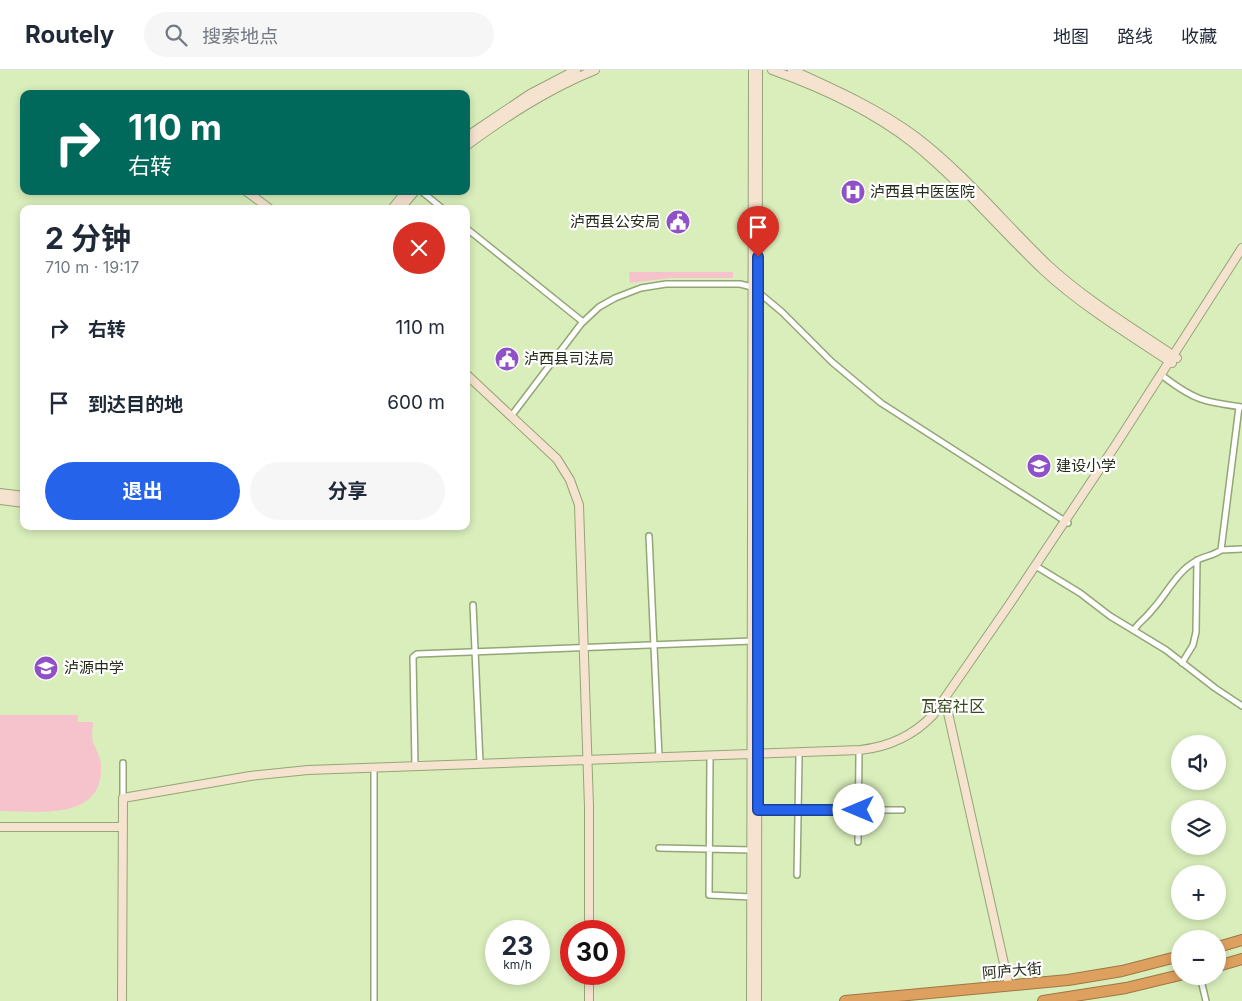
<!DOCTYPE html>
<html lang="zh">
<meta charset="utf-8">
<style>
body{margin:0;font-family:Inter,"Noto Sans SC",sans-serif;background:#f6f6f7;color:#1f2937;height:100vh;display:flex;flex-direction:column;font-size:19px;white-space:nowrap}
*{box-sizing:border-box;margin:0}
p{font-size:16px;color:#747a83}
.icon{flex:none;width:28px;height:28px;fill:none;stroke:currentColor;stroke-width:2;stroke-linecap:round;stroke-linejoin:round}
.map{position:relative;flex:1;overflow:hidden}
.drawer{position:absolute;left:20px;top:135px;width:450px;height:325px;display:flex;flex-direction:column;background:#fff;border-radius:10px;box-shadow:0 2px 8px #0003}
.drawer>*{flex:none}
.top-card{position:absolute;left:20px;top:20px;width:450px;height:105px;border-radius:10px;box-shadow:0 2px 8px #0003;background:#00695c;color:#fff;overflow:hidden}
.controls{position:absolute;left:1171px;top:665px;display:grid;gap:10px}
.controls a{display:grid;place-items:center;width:55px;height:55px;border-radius:50%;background:#fff;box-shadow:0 2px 8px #0003;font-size:25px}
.speed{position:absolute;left:485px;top:850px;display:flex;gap:10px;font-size:25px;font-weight:700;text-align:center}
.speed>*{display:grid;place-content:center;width:65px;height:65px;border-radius:50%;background:#fff;box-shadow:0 2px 8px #0003;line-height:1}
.speed small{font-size:12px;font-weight:400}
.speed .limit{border:8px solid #d22;background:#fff;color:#111}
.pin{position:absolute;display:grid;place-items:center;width:42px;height:42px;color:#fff;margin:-51px -21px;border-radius:50% 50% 50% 0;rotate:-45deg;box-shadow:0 0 5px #0007}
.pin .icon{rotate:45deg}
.me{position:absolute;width:55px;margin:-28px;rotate:270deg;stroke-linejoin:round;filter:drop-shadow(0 0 4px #0008)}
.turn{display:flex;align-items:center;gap:18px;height:105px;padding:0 25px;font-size:22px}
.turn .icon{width:65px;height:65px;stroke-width:2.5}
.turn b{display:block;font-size:35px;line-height:42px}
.round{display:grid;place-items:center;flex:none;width:52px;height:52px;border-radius:26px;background:#f6f6f7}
.summary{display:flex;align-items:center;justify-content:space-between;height:85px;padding:0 25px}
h1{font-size:30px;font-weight:700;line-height:38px}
.button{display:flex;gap:10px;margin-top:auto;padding:10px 25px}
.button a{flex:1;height:58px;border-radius:30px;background:#2563eb;color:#fff;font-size:20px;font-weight:700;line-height:58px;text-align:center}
.button a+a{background:#f6f6f7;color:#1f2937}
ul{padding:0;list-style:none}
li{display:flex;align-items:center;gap:15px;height:75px;padding:0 25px}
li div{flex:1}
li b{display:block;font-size:19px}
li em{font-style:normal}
header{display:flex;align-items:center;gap:30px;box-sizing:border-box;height:70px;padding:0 25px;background:#fff;border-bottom:1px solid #e0e1e3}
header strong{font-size:24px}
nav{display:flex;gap:28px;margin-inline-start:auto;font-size:18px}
.search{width:350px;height:45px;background:#f6f6f7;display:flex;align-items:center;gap:12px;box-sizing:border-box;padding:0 18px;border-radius:28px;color:#747a83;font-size:19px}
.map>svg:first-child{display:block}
.green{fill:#f6c3cd}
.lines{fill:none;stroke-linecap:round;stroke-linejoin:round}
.street-casing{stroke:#93a676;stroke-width:8}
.secondary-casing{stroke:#93a676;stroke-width:10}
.highway-casing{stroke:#9d7746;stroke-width:12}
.street{stroke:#fff;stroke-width:5}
.secondary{stroke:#f5e2cf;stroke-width:8}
.highway{stroke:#dea05e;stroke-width:10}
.route-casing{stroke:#184099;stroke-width:12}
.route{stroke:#2563eb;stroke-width:9}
.labels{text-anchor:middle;stroke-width:4.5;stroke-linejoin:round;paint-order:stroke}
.poi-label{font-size:15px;fill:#242b18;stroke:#fff;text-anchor:start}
.street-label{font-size:15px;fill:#242b18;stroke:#fff}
.neighbourhood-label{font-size:16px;fill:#39491d;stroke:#fff}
</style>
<header>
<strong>Routely</strong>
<div class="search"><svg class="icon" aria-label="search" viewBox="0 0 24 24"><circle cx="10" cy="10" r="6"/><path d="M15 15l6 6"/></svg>搜索地点</div>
<nav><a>地图</a><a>路线</a><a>收藏</a></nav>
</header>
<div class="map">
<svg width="1242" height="931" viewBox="0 0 1242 931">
<rect width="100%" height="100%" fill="#d9eebb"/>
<!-- green -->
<path class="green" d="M629 202H733V208H670L630 213Z
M0 645H78V652H93C93 658 91 666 93 672 96 681 101 686 101 697 103 752 36 741 0 741Z"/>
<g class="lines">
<defs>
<path id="street" d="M421 121 443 139
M466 158 583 252
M1164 307C1194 330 1204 332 1242 337
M512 345 581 254 599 237 615 228 641 218 666 214H740L752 217 782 242 832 292 881 333 1068 453
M649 466 659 687
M1221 480 1242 479
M1039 498 1080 523 1110 546 1166 580 1215 618 1242 636
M473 535 480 693
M1134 560C1139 552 1146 548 1152 540 1167 524 1176 502 1196 491 1204 486 1213 486 1221 480L1239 337
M1182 593 1193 575 1196 562 1197 490
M710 690 709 825 752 827
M123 693V728
M415 696 413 587 417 584 752 571
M374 697V931
M758 740H902
M858 772 859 684
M659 778 752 780
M797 805 799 687
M1200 906 1206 931"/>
<path id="secondary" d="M772 0C820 17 872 41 913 73 960 111 999 158 1043 200 1082 236 1128 264 1172 293
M792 0C834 19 877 38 915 66 963 102 1004 153 1048 195 1087 231 1133 258 1177 288
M466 67 530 24 576 0
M466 76C507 46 548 19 595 0
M246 121 270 139
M392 139 406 121
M400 139 415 121
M466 304 557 389 570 410 579 435 589 737V861
M0 423 24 426
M0 430 24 433
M946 634 1009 916
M0 757H123
M122 931 123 728 250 706 308 700 860 680C888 677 913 666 933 645L1009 535 1115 376 1242 178
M589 931V904
M751 931 753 0
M757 931 758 0"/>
<path id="highway" d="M1218 877 1242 870
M1218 896 1242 889
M845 931 1068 910 1122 901 1180 886
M1043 931 1126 918 1180 905"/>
</defs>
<!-- street casing -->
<use href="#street" class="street-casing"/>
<!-- secondary casing -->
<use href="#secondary" class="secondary-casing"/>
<!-- highway casing -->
<use href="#highway" class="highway-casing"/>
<!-- street -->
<use href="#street" class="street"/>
<!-- secondary -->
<use href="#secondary" class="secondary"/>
<!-- highway -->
<use href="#highway" class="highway"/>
</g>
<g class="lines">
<defs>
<path id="route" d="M758 187V740H859"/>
</defs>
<!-- route casing -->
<use href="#route" class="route-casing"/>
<!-- route -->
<use href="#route" class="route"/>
</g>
<!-- icons -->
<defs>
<symbol id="hospital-disc" viewBox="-11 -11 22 22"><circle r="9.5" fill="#9051c7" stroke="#fff"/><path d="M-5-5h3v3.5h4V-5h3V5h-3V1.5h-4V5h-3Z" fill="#fff"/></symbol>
<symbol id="civic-disc" viewBox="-11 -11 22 22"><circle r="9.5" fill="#9051c7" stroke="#fff"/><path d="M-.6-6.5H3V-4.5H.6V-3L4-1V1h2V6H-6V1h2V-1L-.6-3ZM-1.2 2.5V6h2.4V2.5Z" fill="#fff"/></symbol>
<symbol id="school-disc" viewBox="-11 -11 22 22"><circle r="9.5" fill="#9051c7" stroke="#fff"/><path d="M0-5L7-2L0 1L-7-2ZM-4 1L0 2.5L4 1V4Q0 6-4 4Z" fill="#fff"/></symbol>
</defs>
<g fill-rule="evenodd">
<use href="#hospital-disc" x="839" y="108" width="28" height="28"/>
<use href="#civic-disc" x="664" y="138" width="28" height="28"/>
<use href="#civic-disc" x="493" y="275" width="28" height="28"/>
<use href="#school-disc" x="1025" y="382" width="28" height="28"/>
<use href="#school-disc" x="32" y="584" width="28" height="28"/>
</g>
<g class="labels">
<!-- poi labels -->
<g class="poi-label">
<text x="870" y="127">泸西县中医医院</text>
<text x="660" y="157" text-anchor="end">泸西县公安局</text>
<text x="524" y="294">泸西县司法局</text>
<text x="1056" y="401">建设小学</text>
<text x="64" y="603">泸源中学</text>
</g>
<!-- street labels -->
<g class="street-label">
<text transform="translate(1012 901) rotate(-5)" y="5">阿庐大街</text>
</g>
<!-- neighbourhood labels -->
<g class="neighbourhood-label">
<text x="953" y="642">瓦窑社区</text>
</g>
</g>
</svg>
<div class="controls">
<a><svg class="icon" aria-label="sound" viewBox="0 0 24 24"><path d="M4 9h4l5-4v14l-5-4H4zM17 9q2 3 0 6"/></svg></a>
<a><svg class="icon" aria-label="layers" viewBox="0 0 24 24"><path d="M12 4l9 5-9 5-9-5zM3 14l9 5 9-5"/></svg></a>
<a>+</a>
<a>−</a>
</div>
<div class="speed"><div>23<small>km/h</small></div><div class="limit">30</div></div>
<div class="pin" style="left:758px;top:187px;background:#d93025"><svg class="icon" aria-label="arrive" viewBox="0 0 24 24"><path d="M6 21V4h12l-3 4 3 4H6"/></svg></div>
<svg class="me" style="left:859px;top:740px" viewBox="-20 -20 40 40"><circle r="19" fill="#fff"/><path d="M0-13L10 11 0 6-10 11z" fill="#2563eb"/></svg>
<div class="top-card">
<div class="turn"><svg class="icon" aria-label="right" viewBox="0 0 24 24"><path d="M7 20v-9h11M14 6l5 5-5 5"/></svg><div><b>110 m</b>右转</div></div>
</div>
<section class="drawer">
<div class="summary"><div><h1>2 分钟</h1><p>710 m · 19:17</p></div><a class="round" style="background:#d93025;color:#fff"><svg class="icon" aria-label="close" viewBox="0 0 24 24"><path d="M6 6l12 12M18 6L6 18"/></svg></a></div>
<ul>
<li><svg class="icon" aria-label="right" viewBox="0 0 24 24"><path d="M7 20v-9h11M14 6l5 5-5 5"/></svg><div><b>右转</b></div><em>110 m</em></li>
<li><svg class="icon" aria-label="arrive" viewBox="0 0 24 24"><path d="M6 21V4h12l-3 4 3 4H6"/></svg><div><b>到达目的地</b></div><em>600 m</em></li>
</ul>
<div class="button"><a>退出</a><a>分享</a></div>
</section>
</div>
